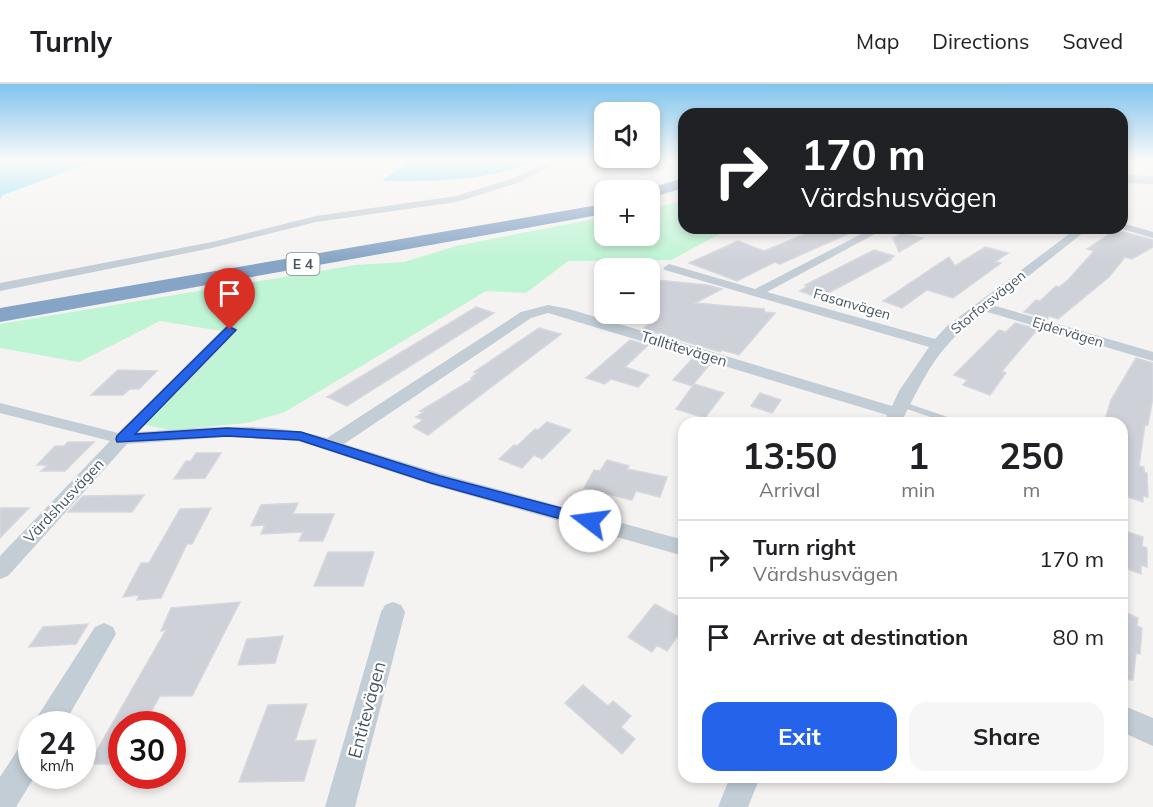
<!DOCTYPE html>
<meta charset="utf-8">
<style>
body{margin:0;font-family:Mulish,sans-serif;background:#f6f6f6;color:#202124;height:100vh;display:flex;flex-direction:column;font-size:22px;white-space:nowrap}
*{box-sizing:border-box;margin:0}
p{font-size:20px;color:#757577}
.icon{flex:none;width:33px;height:33px;fill:none;stroke:currentColor;stroke-width:2;stroke-linecap:round;stroke-linejoin:round}
.map{position:relative;flex:1;overflow:hidden}
.sheet{position:absolute;left:678px;top:333px;width:450px;height:366px;display:flex;flex-direction:column;background:#fff;border-radius:18px;box-shadow:0 3px 9px #0003}
.sheet>*{flex:none}
.top-card{position:absolute;left:678px;top:24px;width:450px;height:126px;border-radius:18px;box-shadow:0 3px 9px #0003;background:#202124;color:#fff;overflow:hidden}
.fabs{position:absolute;left:594px;top:18px;display:grid;gap:12px}
.fabs a{display:grid;place-items:center;width:66px;height:66px;border-radius:12px;background:#fff;box-shadow:0 3px 9px #0003;font-size:30px}
.speed{position:absolute;left:18px;top:627px;display:flex;gap:12px;font-size:30px;font-weight:700;text-align:center}
.speed>*{display:grid;place-content:center;width:78px;height:78px;border-radius:50%;background:#fff;box-shadow:0 3px 9px #0003;line-height:1}
.speed small{font-size:15px;font-weight:400}
.speed .limit{border:9px solid #d22;background:#fff;color:#111}
.pin{position:absolute;display:grid;place-items:center;width:51px;height:51px;color:#fff;margin:-62px -26px;border-radius:50% 50% 50% 0;rotate:-45deg;box-shadow:0 0 6px #0007}
.pin .icon{rotate:45deg}
.me{position:absolute;width:66px;margin:-33px;rotate:285deg;stroke-linejoin:round;filter:drop-shadow(0 0 4px #0008)}
.turn{display:flex;align-items:center;gap:21px;height:126px;padding:0 24px;font-size:27px}
.turn .icon{width:78px;height:78px;stroke-width:2.5}
.turn b{display:block;font-size:42px;line-height:51px}
.eta{display:flex;justify-content:space-evenly;align-items:center;height:102px;text-align:center}
.eta b{font-size:36px;font-weight:700;line-height:42px}
.button{display:flex;gap:12px;margin-top:auto;padding:12px 24px}
.button a{flex:1;height:69px;border-radius:18px;background:#2563eb;color:#fff;font-size:24px;font-weight:700;line-height:69px;text-align:center}
.button a+a{background:#f6f6f6;color:#202124}
ul{padding:0;list-style:none}
li{display:flex;align-items:center;gap:18px;height:78px;padding:0 24px;border-top:2px solid #e0e0e0}
li div{flex:1}
li b{display:block;font-size:22px}
li em{font-style:normal}
header{display:flex;align-items:center;gap:36px;box-sizing:border-box;height:84px;padding:0 30px;background:#fff;border-bottom:2px solid #e0e0e0}
header strong{font-size:28px}
nav{display:flex;gap:33px;margin-inline-start:auto;font-size:21px}
.map>svg:first-child{display:block}
.green{fill:#bff4d4}
.water{fill:#88ddf5}
.building{fill:#ced1d8;stroke:#d6d8de;stroke-width:1.5}
.lines{fill:none;stroke-linecap:round;stroke-linejoin:round}
.lane{fill:#c2cdd5;fill-rule:evenodd}
.street{fill:#c2cdd5;fill-rule:evenodd}
.secondary{fill:#c4cfdc;fill-rule:evenodd}
.highway{fill:#86a4c5;fill-rule:evenodd}
.route{fill:#2563eb;stroke:#184099;stroke-width:1.5}
.labels{text-anchor:middle;stroke-width:4.5;stroke-linejoin:round;paint-order:stroke}
.shield{fill:#fff;stroke:#7f8991;stroke-width:1.5}
.shield-label{font-size:14px;font-weight:bold;fill:#485662}
.far-street-label{font-size:14px;fill:#485662;stroke:#fff}
.street-label{font-size:15px;fill:#485662;stroke:#fff}
.near-street-label{font-size:18px;fill:#485662;stroke:#fff}
</style>
<header>
<strong>Turnly</strong>
<nav><a>Map</a><a>Directions</a><a>Saved</a></nav>
</header>
<div class="map">
<svg width="1153" height="723" viewBox="0 0 1153 723">
<rect width="100%" height="100%" fill="#f5f3f2"/>
<!-- green -->
<path class="green" d="M684 117V144H731L671 176 568 177 526 209 486 207 285 328 247 339 170 346 131 338 222 247 160 237 79 278 0 264V240L356 181 404 178 456 162 604 133V152H650V124Z"/>
<!-- water -->
<path class="water" d="M0 77H95L3 111 0 115Z
M409 77H537C488 97 435 98 382 97Z"/>
<!-- building -->
<path class="building" d="M820 144H861L780 180 775 178 737 197 689 179 738 157 764 167Z
M1120 147 1153 156V163L1132 175 1125 173 1109 193 1058 235 1049 232 1047 235 1024 228 1036 216 1040 217 1056 202 1059 203 1068 196 1094 167 1087 165 1111 149Z
M902 149 923 154 899 168 893 154Z
M985 163 1008 169 995 178 1001 179 953 214 927 206 902 224 883 217 949 173 955 182Z
M874 166 894 172 889 175H892L819 214 800 207 808 202 805 201Z
M656 196 707 201 722 205 695 219 764 225 765 228 775 229 739 271 722 266 720 268 643 245 650 239V226Z
M476 223 494 229 347 322 327 313Z
M1015 239 1038 245 1002 287 1006 289 990 311 963 301 967 296 954 291 999 246 1006 248Z
M539 244 561 250 428 351 413 343 423 336 416 333 423 328 420 327 473 295 471 294 477 289 474 288Z
M630 256 648 261 625 283 649 291 638 303 611 295 605 300 586 294Z
M1136 274 1153 279V313L1148 341 1145 340 1139 382 1144 383V388L1147 389 1148 413 1143 412V418L1122 411V339H1104L1111 316Z
M692 275 710 280 692 302 673 296Z
M118 286 157 287 139 305H130L123 311H91Z
M694 300 724 309 705 334 676 325Z
M760 309 781 316 772 329 751 322Z
M547 338 571 346 542 375 534 371 522 384 499 375 514 361 517 362 535 345 538 346Z
M68 358H94L65 387H41L48 381H37L55 362H64Z
M196 369H221L205 394 174 395 186 377H191Z
M607 376 629 382 627 385 667 393 660 413 636 407 632 416 584 404 594 386 600 387Z
M144 411 132 428H68L83 412Z
M298 419 293 430H334L323 457H299L303 448 261 450 265 441 251 442 261 421Z
M0 424H29L0 454Z
M211 424 192 460H187L161 514 137 516 139 511 123 513 141 479H149L180 425Z
M1122 446 1143 453 1142 462 1147 464V483L1141 481V490L1122 483Z
M328 468H374L363 502H314Z
M240 518 192 612H160L144 640H122V680H89L166 546 161 547 171 524Z
M655 520 684 536V543L667 567 657 561 652 568 628 553Z
M1122 527 1138 534 1137 542 1142 544 1140 570 1136 569 1133 596 1122 595Z
M88 540 76 560 29 563 43 543Z
M283 552 275 579 238 581 247 555Z
M583 601 608 622 613 617 631 632 621 643 635 655 622 670 565 619Z
M307 620 295 657 316 656 304 697 239 698 268 621Z"/>
<g class="lines">
<!-- lane -->
<path class="lane" d="M898 318H904L959 337 960 339H948L898 322 897 320Z"/>
<!-- street -->
<path class="street" d="M549 77H559L520 98 457 118 316 138 212 164 0 207V199L212 158 316 132 456 112 514 94Z
M1122 139 1153 148V154L1118 144H1122Z
M873 144H886L767 208 935 255 947 242 1077 144H1089L992 221 1153 268V277L984 227C937 264 927 287 901 339H885L887 331 548 229 531 234 344 360 442 390 684 456V472L429 400 299 357 227 353 127 360 8 492 0 495V472L110 357 0 329V319L118 349 225 243H235L237 246 235 249 138 348C201 344 267 336 327 354L521 228 548 221 569 225 892 322 899 307 929 263 665 186 663 184 669 180 755 205Z
M393 518 401 521 405 528 355 723H325L381 528 385 521Z
M104 539 113 543 116 550 64 640H35L39 630 95 543Z
M1122 621 1153 634V662L1122 648Z
M32 655V692H35L16 723H0V693L22 659Z
M730 693H760L748 723H718Z"/>
<!-- secondary -->
<path class="secondary" d="M1122 91 1153 92V100L1122 99Z"/>
<!-- highway -->
<path class="highway" d="M684 94V104L650 114V106H643Z
M604 120V130L0 238V224Z"/>
</g>
<!-- sky -->
<linearGradient id="sky" x2="0" y2="1"><stop stop-color="#81c4ed"/><stop offset="0.43" stop-color="#fafaf9"/><stop offset="1" stop-color="#fafaf9" stop-opacity="0"/></linearGradient>
<rect width="1153" height="178" fill="url(#sky)"/>
<!-- route -->
<path class="route" d="M227 243H230L236 246 135 350 227 344 301 348 440 392 595 433 597 437 595 441 590 443 431 399 299 356 227 352 117 358 116 355 117 352Z"/>
<g class="labels">
<!-- shield labels -->
<rect class="shield" x="286.5" y="169" width="33" height="22" rx="4.5"/>
<g class="shield-label">
<text x="303" y="185">E 4</text>
</g>
<!-- far-street labels -->
<g class="far-street-label">
<text transform="translate(988 218) rotate(-39)" y="5">Storforsvägen</text>
<text transform="translate(852 220) rotate(16)" y="5">Fasanvägen</text>
<text transform="translate(1068 248) rotate(17)" y="5">Ejdervägen</text>
</g>
<!-- street labels -->
<g class="street-label">
<text transform="translate(684 265) rotate(17)" y="5">Talltitevägen</text>
<text transform="translate(64 417) rotate(-47)" y="5">Värdshusvägen</text>
</g>
<!-- near-street labels -->
<g class="near-street-label">
<text transform="translate(367 626) rotate(-75)" y="6">Entitevägen</text>
</g>
</g>
</svg>
<div class="fabs">
<a><svg class="icon" aria-label="sound" viewBox="0 0 24 24"><path d="M4 9h4l5-4v14l-5-4H4zM17 9q2 3 0 6"/></svg></a>
<a>+</a>
<a>−</a>
</div>
<div class="speed"><div>24<small>km/h</small></div><div class="limit">30</div></div>
<div class="pin" style="left:230px;top:246px;background:#d93025"><svg class="icon" aria-label="arrive" viewBox="0 0 24 24"><path d="M6 21V4h12l-3 4 3 4H6"/></svg></div>
<svg class="me" style="left:590px;top:437px" viewBox="-20 -20 40 40"><circle r="19" fill="#fff"/><path d="M0-13L10 11 0 6-10 11z" fill="#2563eb"/></svg>
<div class="top-card">
<div class="turn"><svg class="icon" aria-label="right" viewBox="0 0 24 24"><path d="M7 20v-9h11M14 6l5 5-5 5"/></svg><div><b>170 m</b>Värdshusvägen</div></div>
</div>
<section class="sheet">
<div class="eta">
<div><b>13:50</b><p>Arrival</p></div>
<div><b>1</b><p>min</p></div>
<div><b>250</b><p>m</p></div>
</div>
<ul>
<li><svg class="icon" aria-label="right" viewBox="0 0 24 24"><path d="M7 20v-9h11M14 6l5 5-5 5"/></svg><div><b>Turn right</b><p>Värdshusvägen</p></div><em>170 m</em></li>
<li><svg class="icon" aria-label="arrive" viewBox="0 0 24 24"><path d="M6 21V4h12l-3 4 3 4H6"/></svg><div><b>Arrive at destination</b></div><em>80 m</em></li>
</ul>
<div class="button"><a>Exit</a><a>Share</a></div>
</section>
</div>
